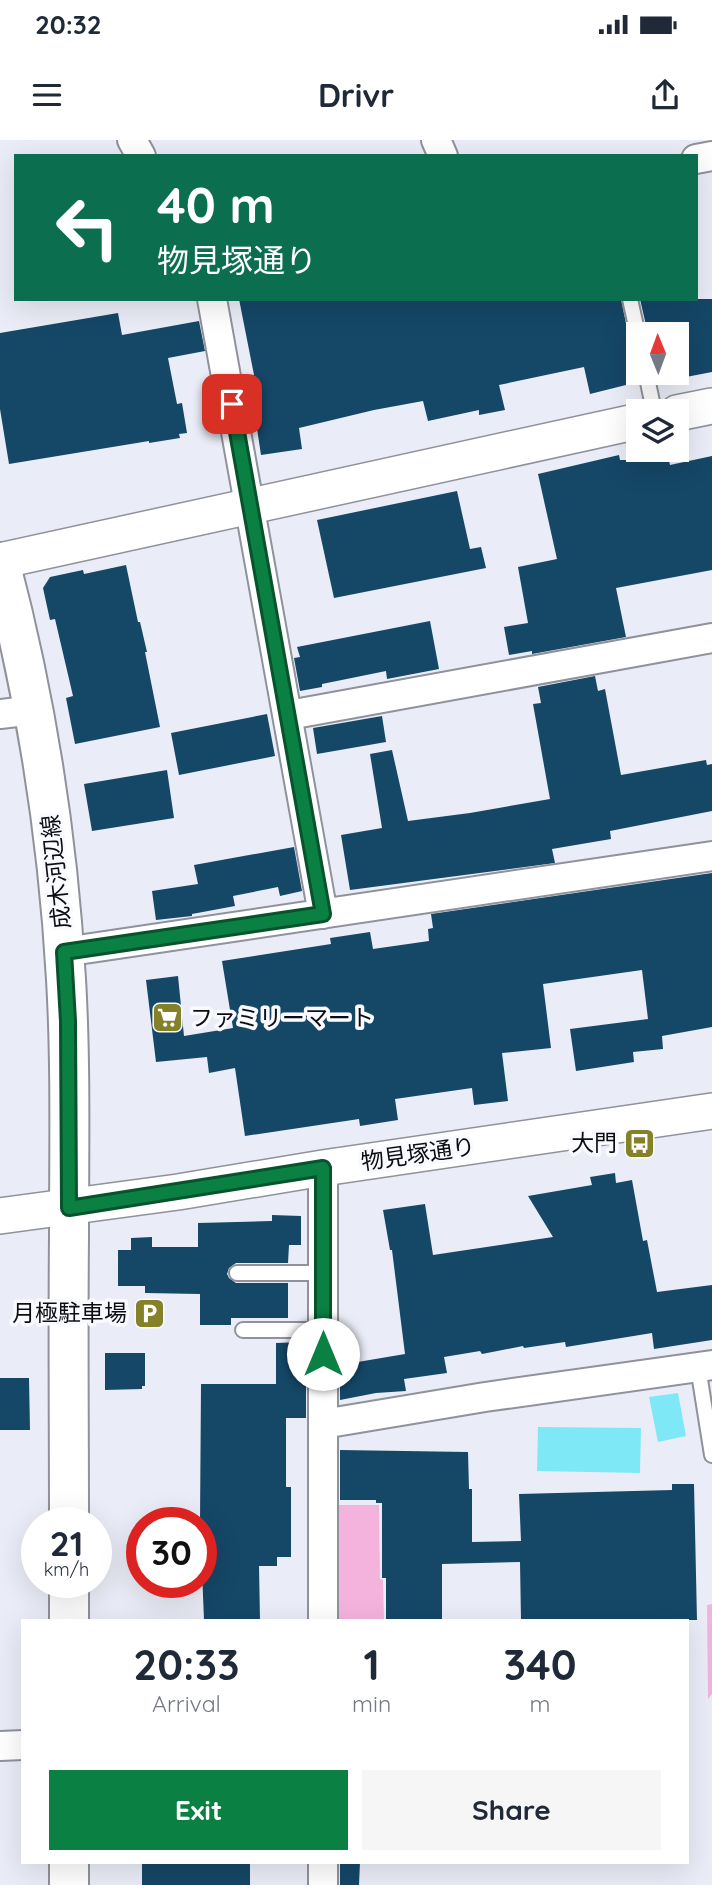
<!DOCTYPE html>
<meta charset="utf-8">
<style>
body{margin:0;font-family:Quicksand,"Noto Sans JP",sans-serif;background:#f6f6f7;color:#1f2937;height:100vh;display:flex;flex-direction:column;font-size:26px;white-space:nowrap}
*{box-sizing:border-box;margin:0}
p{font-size:23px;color:#747a83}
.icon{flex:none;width:38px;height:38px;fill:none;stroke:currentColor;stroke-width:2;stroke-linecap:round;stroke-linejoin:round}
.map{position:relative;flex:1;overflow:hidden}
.panel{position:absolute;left:21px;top:1479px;width:668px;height:245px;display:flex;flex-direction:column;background:#fff;border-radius:0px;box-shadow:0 7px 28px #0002}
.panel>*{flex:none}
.guide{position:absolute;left:14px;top:14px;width:684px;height:147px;border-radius:0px;box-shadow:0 7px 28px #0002;background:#0b6e4f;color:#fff;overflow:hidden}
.needle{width:46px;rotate:359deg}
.buttons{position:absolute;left:626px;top:182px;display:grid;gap:14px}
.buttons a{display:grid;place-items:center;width:63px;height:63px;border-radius:0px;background:#fff;box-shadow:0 7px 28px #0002;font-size:35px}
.speed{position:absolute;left:21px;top:1367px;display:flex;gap:14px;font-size:35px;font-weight:700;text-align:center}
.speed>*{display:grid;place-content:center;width:91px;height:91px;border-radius:50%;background:#fff;box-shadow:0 7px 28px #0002;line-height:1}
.speed small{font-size:18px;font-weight:400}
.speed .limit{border:10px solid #d22;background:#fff;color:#111}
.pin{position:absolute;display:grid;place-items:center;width:60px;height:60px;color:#fff;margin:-30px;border-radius:14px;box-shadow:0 4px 10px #0006}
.me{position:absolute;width:77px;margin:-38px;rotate:0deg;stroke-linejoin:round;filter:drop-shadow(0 0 5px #0008)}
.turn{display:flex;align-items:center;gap:24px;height:147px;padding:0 28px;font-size:32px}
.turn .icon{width:91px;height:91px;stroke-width:2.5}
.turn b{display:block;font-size:49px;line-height:60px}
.eta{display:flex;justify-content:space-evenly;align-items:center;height:119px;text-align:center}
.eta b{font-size:42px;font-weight:700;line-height:49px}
.button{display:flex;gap:14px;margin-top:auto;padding:14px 28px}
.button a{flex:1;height:80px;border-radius:0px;background:#0b8043;color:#fff;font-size:28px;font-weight:700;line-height:80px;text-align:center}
.button a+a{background:#f6f6f7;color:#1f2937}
.status{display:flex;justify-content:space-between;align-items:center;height:49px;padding:0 35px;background:#fff;direction:ltr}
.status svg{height:19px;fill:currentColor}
header{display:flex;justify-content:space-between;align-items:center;height:91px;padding:0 28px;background:#fff;font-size:32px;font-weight:700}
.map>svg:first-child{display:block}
.green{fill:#f4b3dd}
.water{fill:#7fe8f7}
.building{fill:#154767}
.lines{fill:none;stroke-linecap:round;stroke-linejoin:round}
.service-casing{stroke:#90929b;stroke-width:18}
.minor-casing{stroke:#90929b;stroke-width:32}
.tertiary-casing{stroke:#90929b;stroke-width:38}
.secondary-casing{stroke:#90929b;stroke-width:42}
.service{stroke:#fff;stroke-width:14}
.minor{stroke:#fff;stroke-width:28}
.tertiary{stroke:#fff;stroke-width:35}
.secondary{stroke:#fff;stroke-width:38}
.route-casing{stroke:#07532c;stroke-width:18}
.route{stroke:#0b8043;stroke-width:12}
.labels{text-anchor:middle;stroke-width:7;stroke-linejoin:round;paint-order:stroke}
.street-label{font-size:23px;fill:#0c0d10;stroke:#f9faff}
.poi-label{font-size:23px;fill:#0c0d10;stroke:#f9faff;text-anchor:end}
</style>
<div class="status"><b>20:32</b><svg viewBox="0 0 49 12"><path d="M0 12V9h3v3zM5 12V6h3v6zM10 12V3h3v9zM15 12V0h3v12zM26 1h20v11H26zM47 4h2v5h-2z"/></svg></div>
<header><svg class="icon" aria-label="menu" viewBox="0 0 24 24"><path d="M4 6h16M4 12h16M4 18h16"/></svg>Drivr<svg class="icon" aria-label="share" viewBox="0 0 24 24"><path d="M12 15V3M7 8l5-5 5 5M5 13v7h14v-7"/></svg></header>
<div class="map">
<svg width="712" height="1745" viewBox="0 0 712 1745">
<rect width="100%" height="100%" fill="#eaedf7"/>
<!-- green -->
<path class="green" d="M334 1365H379L380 1439 383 1440 384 1480H334Z
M712 1464V1554L708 1559 707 1465Z"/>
<!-- water -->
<path class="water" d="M678 1253 686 1296 658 1302 649 1257Z
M538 1287 641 1288 640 1333 537 1331Z"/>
<!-- building -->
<path class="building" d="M239 159H621L630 203 632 207 639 209 638 242 590 254 584 227 499 245 505 270 479 275V270L428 281 423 261 374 270 299 288 302 309 261 315 253 262H249L244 237 254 235Z
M640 159H712V232L660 242 656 233H677V194H648Z
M118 173 122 195 199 181 205 211 168 218 177 264 182 263 187 293 179 294 180 298 149 303V301L9 324 0 269V193Z
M667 311 670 325 712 316V430L616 448 626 497 532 514V511L509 515 504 487 528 483 518 427 557 419 538 334 619 315 620 320H627Z
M457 351 470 409 481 407 486 428 334 458 317 380Z
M126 425 138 482H140L147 512H145L160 587 75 604 66 558 73 556 55 479 50 480 43 448 50 437 83 430 84 434Z
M430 481 439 529 387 539 386 531 322 544V547L300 551 294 518 300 517 297 507Z
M595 536 598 551 605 549 621 635 706 620 707 625 712 624V671L610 691 611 699 552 709 555 723 350 750 341 695 382 688 370 614 392 610 408 681 470 673 550 659 533 564 541 563 538 547Z
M267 574 275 616 179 635 171 593Z
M382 576 386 602 317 614 313 588Z
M167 630 174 678 92 691 84 644Z
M294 707 302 751 280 756 278 747 233 756 235 766 192 774V776L156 780 152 751 198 744 194 725Z
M712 733V887L662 896 663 909 633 912 634 922 576 931 570 889 648 879 642 830 543 844 551 908 502 913 508 961 474 965 472 948 395 959 398 980 360 986 359 979 245 996 235 928 209 933 207 917 156 922 146 840 178 836 184 896 233 888 222 821 331 804 330 798 370 792 373 809 429 801 428 789 433 788 431 774Z
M615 1033 616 1043 632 1040 643 1101 647 1100 657 1152 712 1145V1200L654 1209 652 1193 566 1207 565 1202 524 1208 523 1206 482 1214 480 1211 444 1217 447 1233 404 1239 406 1251 376 1253 340 1260V1225L405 1214 392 1110H390L383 1070 425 1064 433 1115 553 1097 528 1056 592 1045 590 1037Z
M272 1075 301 1076V1105H289L288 1123H236L229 1128 227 1134 229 1138 236 1143H288V1178H231V1185H200V1154L145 1153V1146H118V1110H131V1098L152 1097V1107H198V1083L272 1081Z
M303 1202V1211H306V1278H286V1347H291V1417H277V1426H259L260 1480H204L200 1382 201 1244H276V1203Z
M105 1213H145V1246H142V1249L105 1250Z
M0 1238H29L30 1290H0Z
M340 1310 468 1312 469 1349H472V1402L521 1401 519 1354 672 1350V1344H694L697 1480H521L520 1422 442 1424V1480H386V1438H382V1363H376V1360H340Z
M142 1722H250V1745H142Z
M340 1722H360L359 1745H340Z"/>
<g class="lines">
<defs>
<path id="service" d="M630 159 639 200
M646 233 654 271
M237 1133H322
M243 1190H323
M698 1227 712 1315"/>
<path id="minor" d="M132 0 141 16
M436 0 443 16
M696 19 712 16
M212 159 323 774
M0 574 34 570
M289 575 712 498
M64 812 712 716
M323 1028V1480
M323 1284 485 1257 712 1225
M0 1606 23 1605
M323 1745V1722"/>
<path id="tertiary" d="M677 273 712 266
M0 421 639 281
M0 1076 178 1052 323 1028 712 971"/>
<path id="secondary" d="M0 422C36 558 58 698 66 839 71 925 69 1011 69 1097 68 1192 69 1287 69 1382
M69 1442V1480
M69 1722V1745"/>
</defs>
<!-- service casing -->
<use href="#service" class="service-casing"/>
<!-- minor casing -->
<use href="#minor" class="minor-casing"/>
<!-- tertiary casing -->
<use href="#tertiary" class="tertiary-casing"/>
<!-- secondary casing -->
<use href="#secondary" class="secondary-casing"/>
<!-- service -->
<use href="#service" class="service"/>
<!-- minor -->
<use href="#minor" class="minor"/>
<!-- tertiary -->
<use href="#tertiary" class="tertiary"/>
<!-- secondary -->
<use href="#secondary" class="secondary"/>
</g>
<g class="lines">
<defs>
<path id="route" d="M232 264 323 774 64 812 68 881 69 1068 323 1028V1214"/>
</defs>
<!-- route casing -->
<use href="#route" class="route-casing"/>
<!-- route -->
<use href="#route" class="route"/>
</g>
<!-- icons -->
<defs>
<symbol id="supermarket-square" viewBox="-11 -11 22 22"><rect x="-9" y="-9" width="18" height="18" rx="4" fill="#858129" stroke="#f9faff"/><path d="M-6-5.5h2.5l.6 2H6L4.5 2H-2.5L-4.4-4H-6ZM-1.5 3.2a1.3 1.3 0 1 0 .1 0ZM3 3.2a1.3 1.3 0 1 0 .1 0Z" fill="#fff"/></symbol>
<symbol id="bus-square" viewBox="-11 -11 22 22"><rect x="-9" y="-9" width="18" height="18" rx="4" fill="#858129" stroke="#f9faff"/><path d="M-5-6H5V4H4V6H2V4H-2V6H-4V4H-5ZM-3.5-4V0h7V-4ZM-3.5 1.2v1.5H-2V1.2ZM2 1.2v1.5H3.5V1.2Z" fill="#fff"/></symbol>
<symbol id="parking-square" viewBox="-11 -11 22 22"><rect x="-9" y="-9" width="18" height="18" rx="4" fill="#858129" stroke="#f9faff"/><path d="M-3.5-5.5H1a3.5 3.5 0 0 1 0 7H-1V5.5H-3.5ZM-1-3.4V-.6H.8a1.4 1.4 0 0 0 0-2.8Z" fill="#fff"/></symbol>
</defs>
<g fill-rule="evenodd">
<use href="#supermarket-square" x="150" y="860" width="35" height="35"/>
<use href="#bus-square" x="622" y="986" width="35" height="35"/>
<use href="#parking-square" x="132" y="1156" width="35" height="35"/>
</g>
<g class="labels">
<!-- street labels -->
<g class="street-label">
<text transform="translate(56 732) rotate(-96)" y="8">成木河辺線</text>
<text transform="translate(418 1014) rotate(-8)" y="8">物見塚通り</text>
</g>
<!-- poi labels -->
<g class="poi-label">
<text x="190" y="886" text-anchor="start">ファミリーマート</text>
<text x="617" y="1011">大門</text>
<text x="127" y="1181">月極駐車場</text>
</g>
</g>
</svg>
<div class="buttons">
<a><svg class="needle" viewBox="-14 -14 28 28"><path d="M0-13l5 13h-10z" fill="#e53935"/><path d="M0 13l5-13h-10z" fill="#747a83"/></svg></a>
<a><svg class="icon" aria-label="layers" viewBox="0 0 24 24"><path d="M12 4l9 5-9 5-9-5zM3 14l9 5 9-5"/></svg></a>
</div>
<div class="speed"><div>21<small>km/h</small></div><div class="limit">30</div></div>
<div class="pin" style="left:232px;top:264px;background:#d93025"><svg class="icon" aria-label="arrive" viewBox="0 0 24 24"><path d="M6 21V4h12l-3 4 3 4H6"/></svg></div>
<svg class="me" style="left:323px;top:1214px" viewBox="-20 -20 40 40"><circle r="19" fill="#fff"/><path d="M0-13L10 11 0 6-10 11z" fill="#0b8043"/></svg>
<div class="guide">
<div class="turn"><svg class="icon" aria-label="left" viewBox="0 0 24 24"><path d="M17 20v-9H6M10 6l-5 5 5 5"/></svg><div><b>40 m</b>物見塚通り</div></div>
</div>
<section class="panel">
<div class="eta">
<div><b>20:33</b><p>Arrival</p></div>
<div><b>1</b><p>min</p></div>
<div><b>340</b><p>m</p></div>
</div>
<div class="button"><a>Exit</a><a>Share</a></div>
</section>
</div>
